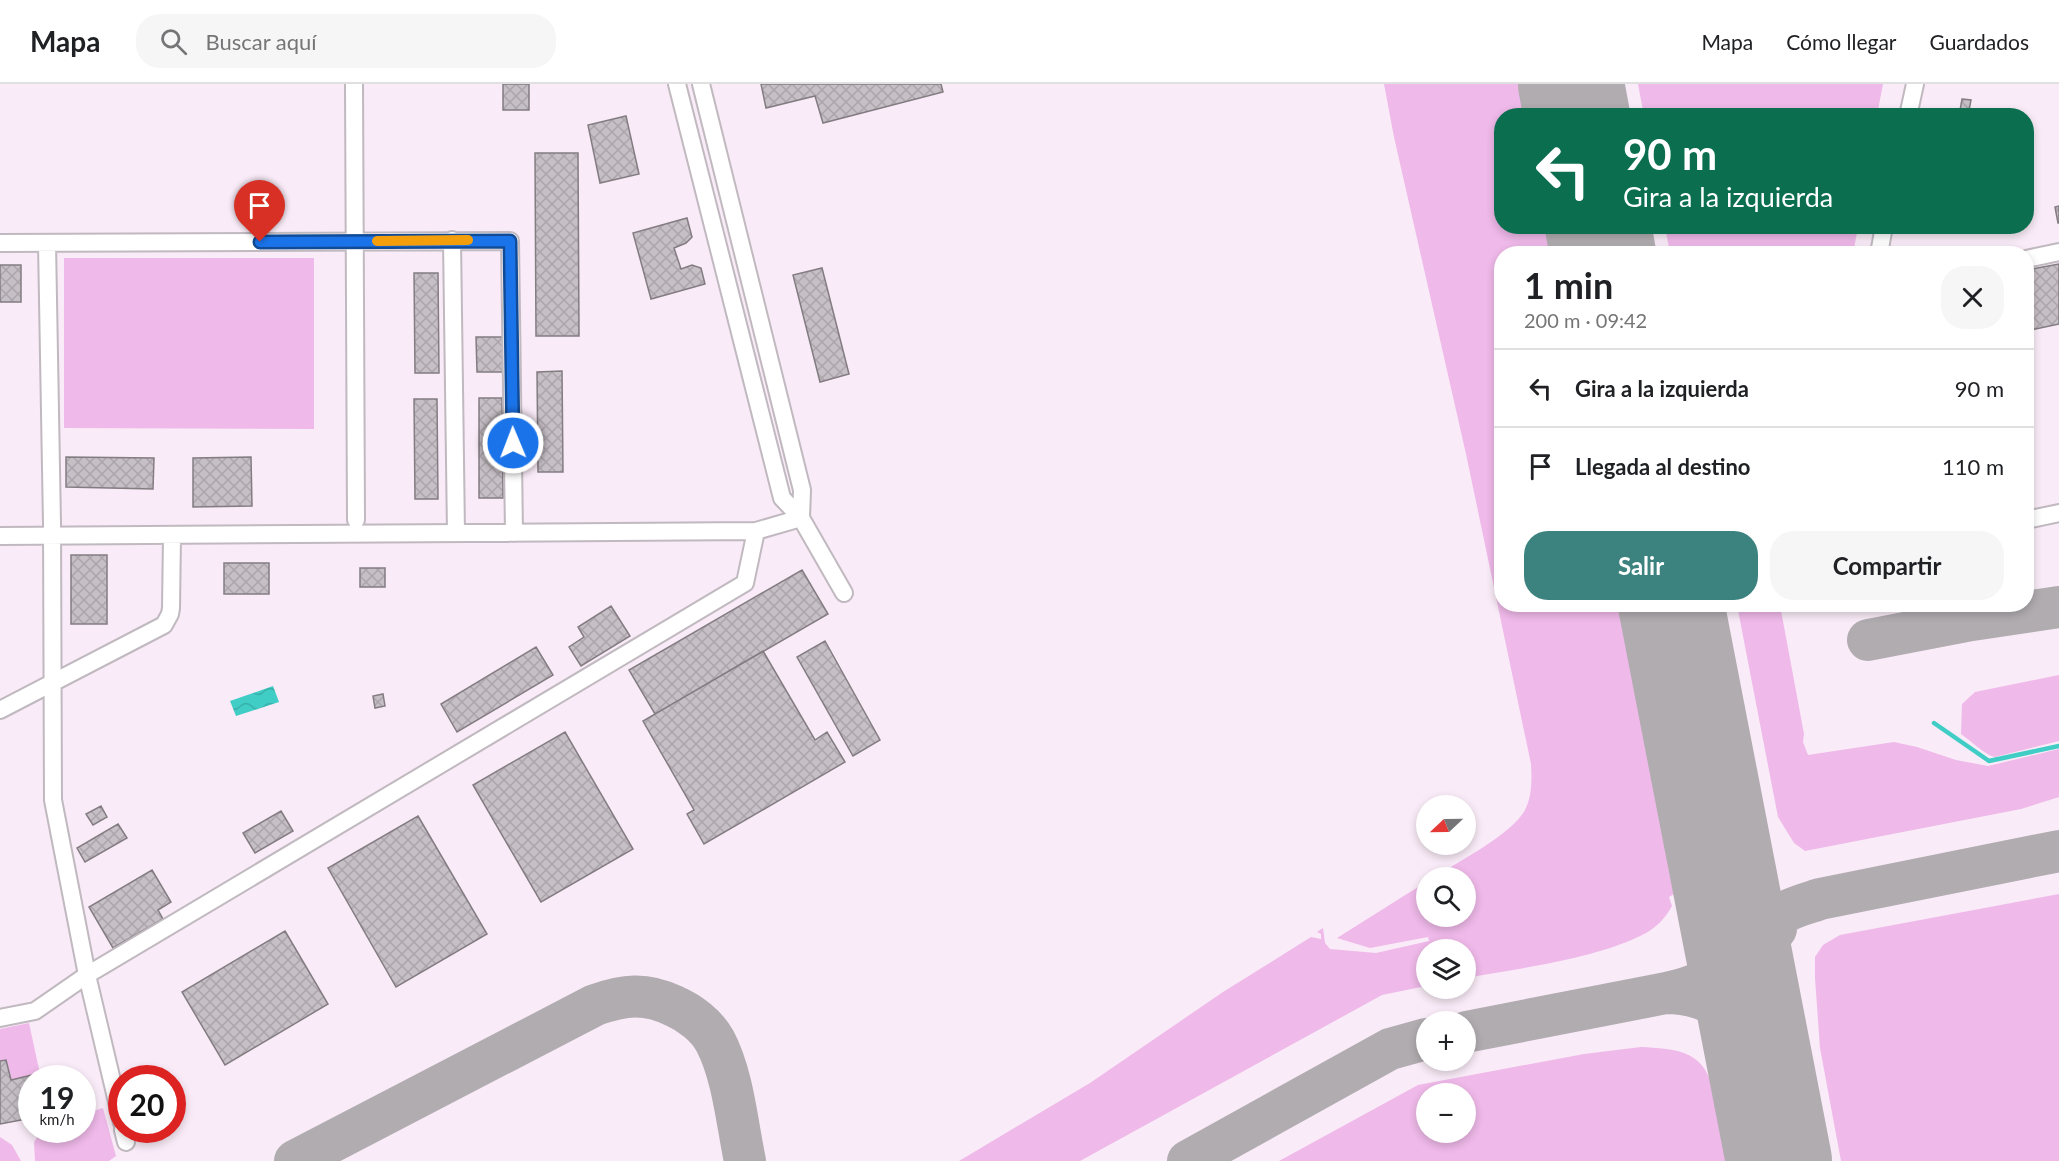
<!DOCTYPE html>
<html lang="es">
<meta charset="utf-8">
<style>
body{margin:0;font-family:Lato,sans-serif;background:#f6f6f6;color:#202124;height:100vh;display:flex;flex-direction:column;font-size:22px;white-space:nowrap}
*{box-sizing:border-box;margin:0}
p{font-size:20px;color:#757577}
.icon{flex:none;width:33px;height:33px;fill:none;stroke:currentColor;stroke-width:2;stroke-linecap:round;stroke-linejoin:round}
.map{position:relative;flex:1;overflow:hidden}
.drawer{position:absolute;left:1494px;top:162px;width:540px;height:366px;display:flex;flex-direction:column;background:#fff;border-radius:24px;box-shadow:0 3px 9px #0003}
.drawer>*{flex:none}
.guide{position:absolute;left:1494px;top:24px;width:540px;height:126px;border-radius:24px;box-shadow:0 3px 9px #0003;background:#0b6e4f;color:#fff;overflow:hidden}
.needle{width:39px;rotate:248deg}
.tools{position:absolute;left:1416px;top:711px;display:grid;gap:12px}
.tools a{display:grid;place-items:center;width:60px;height:60px;border-radius:50%;background:#fff;box-shadow:0 3px 9px #0003;font-size:30px}
.speed{position:absolute;left:18px;top:981px;display:flex;gap:12px;font-size:30px;font-weight:700;text-align:center}
.speed>*{display:grid;place-content:center;width:78px;height:78px;border-radius:50%;background:#fff;box-shadow:0 3px 9px #0003;line-height:1}
.speed small{font-size:15px;font-weight:400}
.speed .limit{border:9px solid #d22;background:#fff;color:#111}
.pin{position:absolute;display:grid;place-items:center;width:51px;height:51px;color:#fff;margin:-62px -26px;border-radius:50% 50% 50% 0;rotate:-45deg;box-shadow:0 0 6px #0007}
.pin .icon{rotate:45deg}
.me{position:absolute;width:66px;margin:-33px;rotate:359deg;stroke-linejoin:round;filter:drop-shadow(0 0 4px #0008)}
.turn{display:flex;align-items:center;gap:21px;height:126px;padding:0 30px;font-size:27px}
.turn .icon{width:78px;height:78px;stroke-width:2.5}
.turn b{display:block;font-size:42px;line-height:51px}
.round{display:grid;place-items:center;flex:none;width:63px;height:63px;border-radius:24px;background:#f6f6f6}
.headline{display:flex;align-items:center;justify-content:space-between;height:102px;padding:0 30px}
h1{font-size:36px;font-weight:700;line-height:45px}
.action{display:flex;gap:12px;margin-top:auto;padding:12px 30px}
.action a{flex:1;height:69px;border-radius:24px;background:#3c837f;color:#fff;font-size:24px;font-weight:700;line-height:69px;text-align:center}
.action a+a{background:#f6f6f6;color:#202124}
ul{padding:0;list-style:none}
li{display:flex;align-items:center;gap:18px;height:78px;padding:0 30px;border-top:2px solid #e0e0e0}
li div{flex:1}
li b{display:block;font-size:22px}
li em{font-style:normal}
header{display:flex;align-items:center;gap:36px;box-sizing:border-box;height:84px;padding:0 30px;background:#fff;border-bottom:2px solid #e0e0e0}
header strong{font-size:28px}
nav{display:flex;gap:33px;margin-inline-start:auto;font-size:21px}
.search{width:420px;height:54px;background:#f6f6f6;display:flex;align-items:center;gap:15px;box-sizing:border-box;padding:0 21px;border-radius:24px;color:#757577;font-size:22px}
.map>svg:first-child{display:block}
.built{fill:#f9ebf7;fill-rule:evenodd}
.grass{fill:#efb9e9;fill-rule:evenodd}
.water{fill:url(#water-waves)}
.lines{fill:none;stroke-linecap:round;stroke-linejoin:round}
.stream{stroke:#40cdc6;stroke-width:4.5}
.taxiway{stroke:#b0acb0;stroke-width:42}
.runway{stroke:#b0acb0;stroke-width:106}
.building{fill:url(#building-cross-hatch);stroke:#837d82;stroke-width:1.5}
.minor-casing{stroke:#c0b9bf;stroke-width:20}
.minor{stroke:#fff;stroke-width:16}
.route-casing{stroke:#114b97;stroke-width:15}
.route{stroke:#1a73e8;stroke-width:10}
.slow{stroke:#f59e0b;stroke-width:10}
</style>
<header>
<strong>Mapa</strong>
<div class="search"><svg class="icon" aria-label="search" viewBox="0 0 24 24"><circle cx="10" cy="10" r="6"/><path d="M15 15l6 6"/></svg>Buscar aquí</div>
<nav><a>Mapa</a><a>Cómo llegar</a><a>Guardados</a></nav>
</header>
<div class="map">
<svg width="2059" height="1077" viewBox="0 0 2059 1077">
<defs>
<pattern id="water-waves" width="16" height="10" patternUnits="userSpaceOnUse" patternTransform="scale(1.5)"><rect width="16" height="10" fill="#40cdc6"/><path d="M0 5q4-4 8 0t8 0" fill="none" stroke="#38b0aa"/></pattern>
<pattern id="building-cross-hatch" width="8" height="8" patternUnits="userSpaceOnUse" patternTransform="scale(1.5)"><rect width="8" height="8" fill="#c7bfc6"/><path d="M0 0l8 8M0 8l8-8" fill="none" stroke="#aba4aa"/></pattern>
</defs>
<rect width="100%" height="100%" fill="#fff8fe"/>
<!-- built -->
<path class="built" d="M0 0H2059V1077H0ZM1502 32H2026V142H1502ZM1502 170H2026V520H1502ZM1426 722H1466V760H1426ZM1426 794H1466V832H1426ZM1426 866H1466V904H1426ZM1426 938H1466V976H1426ZM32 994H82V1046H32ZM122 994H172V1046H122ZM1426 1010H1466V1048H1426Z"/>
<!-- grass -->
<path class="grass" d="M1384 0H1524L1530 31 1502 32V142L1552 143 1557 169 1502 170V520L1626 521 1676 779 1668 783 1674 810 1669 813 1672 822C1666 833 1657 843 1646 849 1597 875 1521 884 1466 894V866H1426V902L1382 911 1080 1077H959L1090 999 1223 908 1311 853 1321 855V850L1317 848 1323 844 1325 859 1330 865 1376 869 1429 857 1428 853 1370 864 1337 854 1426 798V832H1466V794L1434 793C1458 778 1511 751 1525 726 1532 713 1532 695 1531 680L1466 370 1394 53Z
M1638 0H1883L1877 31 1644 32Z
M1665 143V142L1858 143 1853 170 1670 169Z
M64 174H314V345L64 344Z
M1737 521H1780L1804 650 1803 658 1808 671 1894 658 1917 663 1956 676 1988 682 2059 665V713L2021 725 1805 767 1794 759 1778 733Z
M2059 591V657L1995 673C1985 671 1970 656 1961 650L1962 620 1975 608Z
M2059 810V1077H1841L1820 964 1815 894V873L1823 861 1840 851Z
M29 939 40 990 0 998V945Z
M1641 963C1673 965 1703 965 1712 1003 1714 1013 1712 1017 1722 1022L1732 1077H1279L1418 1001 1584 970ZM1426 1010H1466V1048H1426Z
M103 1024 116 1072 109 1077H35L34 1058 42 1046H82L83 1030Z
M0 1053 12 1061 21 1077H0Z"/>
<!-- water -->
<path class="water" d="M273 602 279 618 236 632 230 617Z"/>
<g class="lines">
<!-- stream -->
<path class="stream" d="M1934 639 1989 677 2059 662"/>
<!-- taxiway -->
<path class="taxiway" d="M1868 556 1972 536 2059 523
M1666 909C1695 909 1729 921 1747 946 1752 952 1755 960 1757 968
M1466 948 1666 909C1693 904 1719 892 1739 873 1754 858 1767 839 1785 828 1796 822 1809 819 1820 815L2059 767
M1757 968C1756 926 1748 880 1776 845
M295 1077 595 921C624 911 645 908 674 922 690 929 707 942 715 957 733 991 737 1039 745 1077
M1188 1077 1390 965 1426 955"/>
<!-- runway -->
<path class="runway" d="M1571 0 1577 32
M1598 142 1603 170
M1671 520 1779 1077"/>
</g>
<!-- building -->
<path class="building" d="M503 0H529V26H503Z
M761 0H941L943 8 823 39 815 12 766 24Z
M1962 15 1971 16 1968 32H1959Z
M626 32 639 90 600 99 588 41Z
M535 69H578L579 252H536Z
M2059 122V139H2058L2055 123Z
M687 134 692 153 686 159 674 164 681 185 692 181 701 184 705 200 651 215 633 149Z
M2059 180V240L2026 247V186Z
M0 181H21V218H0Z
M822 184 849 290 820 298 793 191Z
M414 189H438L439 289H415Z
M476 253H507V288H477Z
M562 287 563 388H538L537 288Z
M479 314H502L503 414H479Z
M414 315H437L438 415H415Z
M66 373 154 374 153 405 66 403Z
M251 373 252 422 193 423V374Z
M71 471H107V540H71Z
M224 479H269V510H224Z
M360 484H385V503H360Z
M802 486 828 530 655 630 629 586Z
M611 522 630 552 581 582 569 563 584 553 578 543Z
M825 557 880 656 853 672 797 573Z
M536 563 553 591 457 648 441 620Z
M763 567 815 656 827 648 845 678 704 760 687 730 694 726 643 637Z
M383 610 385 622 375 624 373 612Z
M565 648 633 765 541 818 473 701Z
M101 722 107 733 93 741 86 730Z
M281 727 293 747 255 769 243 749Z
M418 732 487 850 396 903 328 784Z
M118 740 127 754 85 778 77 764Z
M152 786 171 818 158 826 163 835 113 864 89 823Z
M285 847 328 920 225 981 182 908Z
M6 976 11 996 32 991V1034L0 1040V977Z"/>
<g class="lines">
<defs>
<path id="minor" d="M354 0 356 436
M677 0 782 414 801 434 844 509
M701 0 802 406 801 434
M1908 32 1915 0
M452 156 456 449
M0 159 510 157 514 449
M47 159 52 440 53 716 87 891 122 1039
M1879 170 1884 142
M2026 175 2059 168
M2026 436 2059 429
M0 452 756 447
M0 626 164 541 170 530 171 524 172 452
M0 934 35 927 87 891 745 499 756 447 801 434
M123 1046 126 1058"/>
</defs>
<!-- minor casing -->
<use href="#minor" class="minor-casing"/>
<!-- minor -->
<use href="#minor" class="minor"/>
</g>
<g class="lines">
<defs>
<path id="route" d="M260 158 510 157 513 359"/>
</defs>
<!-- route casing -->
<use href="#route" class="route-casing"/>
<!-- route -->
<use href="#route" class="route"/>
<!-- slow -->
<path class="slow" d="M377 157 468 156"/>
</g>
</svg>
<div class="tools">
<a><svg class="needle" viewBox="-14 -14 28 28"><path d="M0-13l5 13h-10z" fill="#e53935"/><path d="M0 13l5-13h-10z" fill="#757577"/></svg></a>
<a><svg class="icon" aria-label="search" viewBox="0 0 24 24"><circle cx="10" cy="10" r="6"/><path d="M15 15l6 6"/></svg></a>
<a><svg class="icon" aria-label="layers" viewBox="0 0 24 24"><path d="M12 4l9 5-9 5-9-5zM3 14l9 5 9-5"/></svg></a>
<a>+</a>
<a>−</a>
</div>
<div class="speed"><div>19<small>km/h</small></div><div class="limit">20</div></div>
<div class="pin" style="left:260px;top:158px;background:#d93025"><svg class="icon" aria-label="arrive" viewBox="0 0 24 24"><path d="M6 21V4h12l-3 4 3 4H6"/></svg></div>
<svg class="me" style="left:513px;top:359px" viewBox="-20 -20 40 40"><circle r="17" fill="#1a73e8" stroke="#fff" stroke-width="3"/><path d="M0-11L8 9 0 5-8 9z" fill="#fff"/></svg>
<div class="guide">
<div class="turn"><svg class="icon" aria-label="left" viewBox="0 0 24 24"><path d="M17 20v-9H6M10 6l-5 5 5 5"/></svg><div><b>90 m</b>Gira a la izquierda</div></div>
</div>
<section class="drawer">
<div class="headline"><div><h1>1 min</h1><p>200 m · 09:42</p></div><a class="round"><svg class="icon" aria-label="close" viewBox="0 0 24 24"><path d="M6 6l12 12M18 6L6 18"/></svg></a></div>
<ul>
<li><svg class="icon" aria-label="left" viewBox="0 0 24 24"><path d="M17 20v-9H6M10 6l-5 5 5 5"/></svg><div><b>Gira a la izquierda</b></div><em>90 m</em></li>
<li><svg class="icon" aria-label="arrive" viewBox="0 0 24 24"><path d="M6 21V4h12l-3 4 3 4H6"/></svg><div><b>Llegada al destino</b></div><em>110 m</em></li>
</ul>
<div class="action"><a>Salir</a><a>Compartir</a></div>
</section>
</div>
